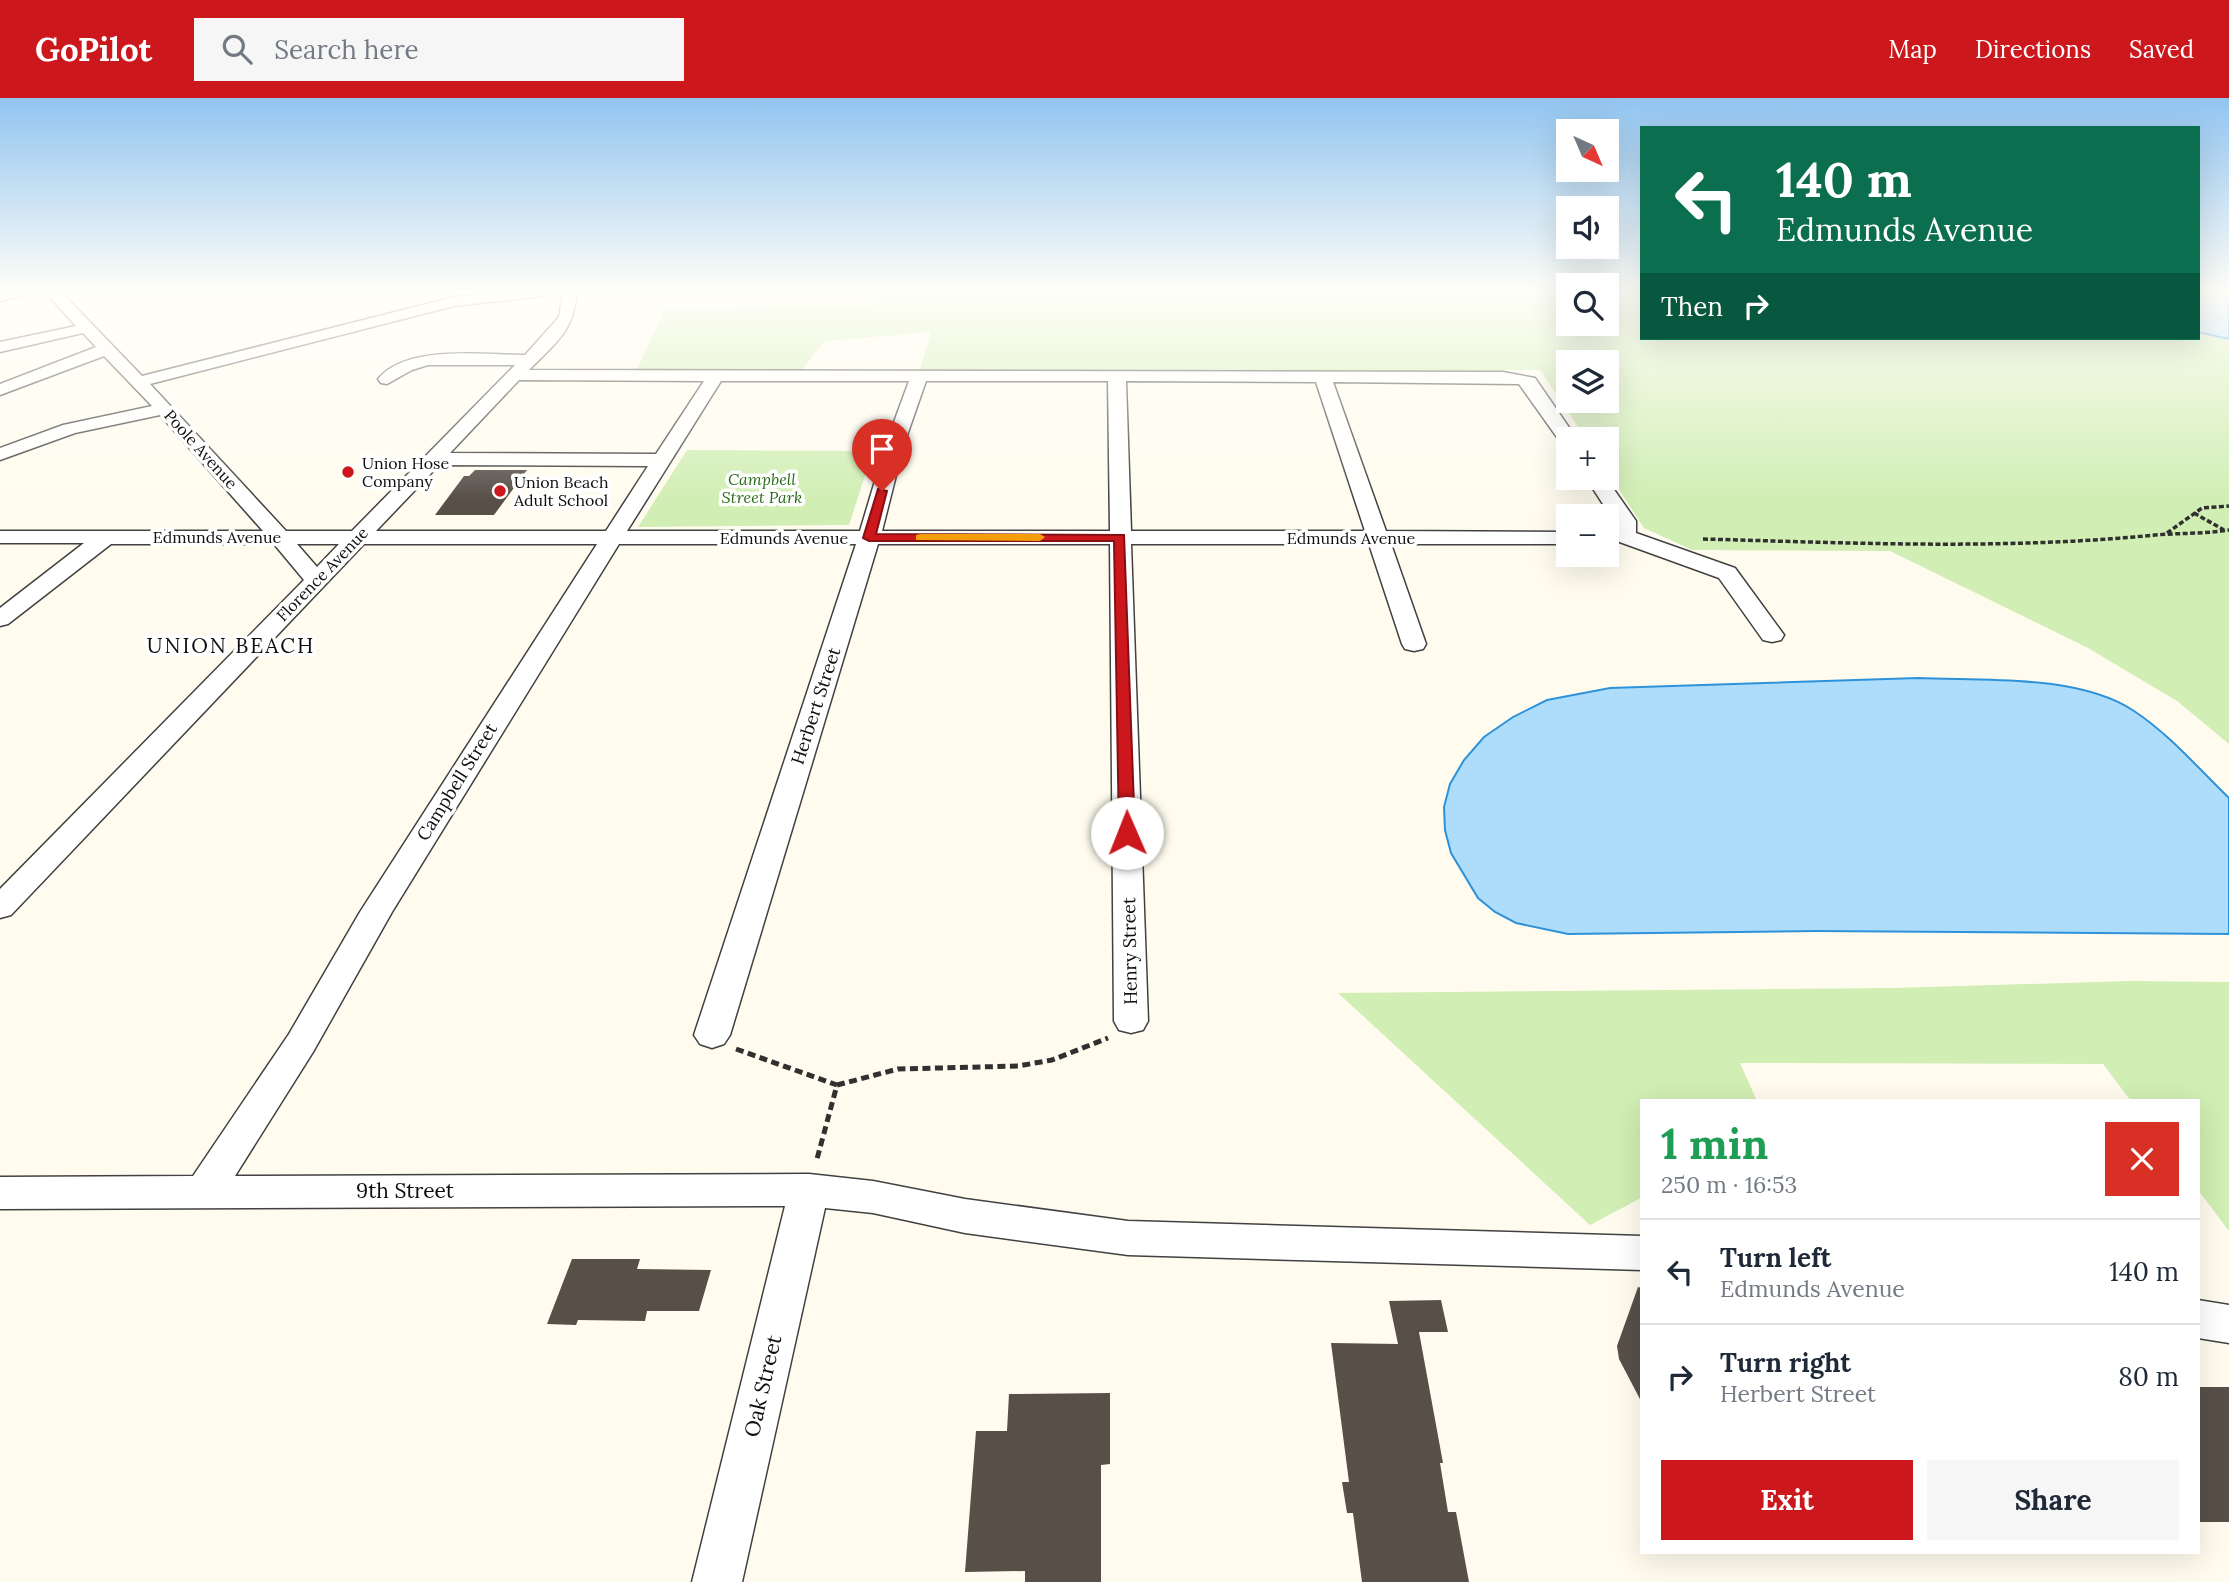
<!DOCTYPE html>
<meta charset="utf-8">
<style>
body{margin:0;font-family:Lora,serif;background:#f6f6f7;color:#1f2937;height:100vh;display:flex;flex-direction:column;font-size:26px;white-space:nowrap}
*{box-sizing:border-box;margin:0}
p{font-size:23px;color:#747a83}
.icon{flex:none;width:38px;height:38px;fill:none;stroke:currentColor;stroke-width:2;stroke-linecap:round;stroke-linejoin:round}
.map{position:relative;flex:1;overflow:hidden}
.drawer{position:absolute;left:1640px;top:1001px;width:560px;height:455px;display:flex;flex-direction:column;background:#fff;border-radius:0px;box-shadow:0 7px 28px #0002}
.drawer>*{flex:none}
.hud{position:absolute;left:1640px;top:28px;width:560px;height:214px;border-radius:0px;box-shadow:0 7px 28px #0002;background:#0b6e4f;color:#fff;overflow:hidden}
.needle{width:46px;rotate:136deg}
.tools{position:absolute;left:1556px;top:21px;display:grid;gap:14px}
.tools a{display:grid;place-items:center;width:63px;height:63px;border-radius:0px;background:#fff;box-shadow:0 7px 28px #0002;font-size:35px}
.pin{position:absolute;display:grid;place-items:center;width:60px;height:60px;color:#fff;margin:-72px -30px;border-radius:50% 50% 50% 0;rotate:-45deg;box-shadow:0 0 7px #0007}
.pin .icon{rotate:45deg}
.me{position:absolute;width:77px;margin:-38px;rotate:359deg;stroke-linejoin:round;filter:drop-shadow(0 0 5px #0008)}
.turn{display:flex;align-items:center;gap:24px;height:147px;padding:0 21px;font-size:32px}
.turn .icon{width:91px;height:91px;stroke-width:2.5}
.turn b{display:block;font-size:49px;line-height:60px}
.then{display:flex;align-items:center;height:66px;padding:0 21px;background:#0003;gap:14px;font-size:26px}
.round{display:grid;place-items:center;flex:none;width:74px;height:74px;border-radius:0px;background:#f6f6f7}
.summary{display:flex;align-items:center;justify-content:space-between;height:119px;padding:0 21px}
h1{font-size:42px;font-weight:700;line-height:52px;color:#1e9e55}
.action{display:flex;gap:14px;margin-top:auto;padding:14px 21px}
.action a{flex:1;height:80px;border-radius:0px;background:#cc181d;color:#fff;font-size:28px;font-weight:700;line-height:80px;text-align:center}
.action a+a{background:#f6f6f7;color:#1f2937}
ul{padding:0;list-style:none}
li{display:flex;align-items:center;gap:21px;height:105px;padding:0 21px;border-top:2px solid #e0e1e3}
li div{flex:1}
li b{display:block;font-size:26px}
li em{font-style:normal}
header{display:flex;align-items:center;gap:42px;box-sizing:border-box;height:98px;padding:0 35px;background:#cc181d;color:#fff}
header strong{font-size:33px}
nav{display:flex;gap:38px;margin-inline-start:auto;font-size:24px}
.search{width:490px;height:63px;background:#f6f6f7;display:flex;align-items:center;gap:18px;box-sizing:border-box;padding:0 24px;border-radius:0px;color:#747a83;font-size:26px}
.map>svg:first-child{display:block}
.green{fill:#d1eeb4;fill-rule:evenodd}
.water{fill:#aeddfc;stroke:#2e92da;stroke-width:2}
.building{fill:#584f49}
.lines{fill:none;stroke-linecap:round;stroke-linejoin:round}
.minor-casing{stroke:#414141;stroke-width:3}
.path-far1{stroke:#303030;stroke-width:3.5;stroke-dasharray:5 2.5;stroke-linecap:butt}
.path{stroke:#303030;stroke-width:5;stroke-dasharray:8 4.5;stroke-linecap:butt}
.minor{fill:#fff;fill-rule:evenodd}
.route{fill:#cc181d;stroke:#851013;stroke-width:2}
.slow{fill:#f59e0b}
.poi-dot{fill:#cc181d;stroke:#fff;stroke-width:2.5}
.labels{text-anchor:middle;stroke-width:7;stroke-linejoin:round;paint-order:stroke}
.far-street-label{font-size:16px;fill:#0e0e0e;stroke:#fff}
.far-poi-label{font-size:16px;fill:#0e0e0e;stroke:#fff;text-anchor:start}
.far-park-label{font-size:16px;font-style:italic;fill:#286c18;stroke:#fff}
.street-label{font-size:18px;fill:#0e0e0e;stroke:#fff}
.quarter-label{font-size:21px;letter-spacing:2px;fill:#0e0e0e;stroke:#fff}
.near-street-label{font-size:21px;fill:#0e0e0e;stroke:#fff}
</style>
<header>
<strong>GoPilot</strong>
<div class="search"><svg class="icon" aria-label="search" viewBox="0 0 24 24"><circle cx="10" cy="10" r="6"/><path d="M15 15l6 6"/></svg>Search here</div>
<nav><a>Map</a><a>Directions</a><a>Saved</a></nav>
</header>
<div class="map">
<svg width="2229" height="1484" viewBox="0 0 2229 1484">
<rect width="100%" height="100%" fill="#fffcef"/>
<!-- green -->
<path class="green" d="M896 194H1568V226H1606L1607 194H1641L1642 240H2198V234L2229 241V646L2177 603 2088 550 1890 453 1692 452 1644 430 1607 373 1606 341H1586L1540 272 919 274 931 234 824 243 797 279H633L665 212 869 207 875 196ZM1568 264H1606V303H1568Z
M687 352 873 353 849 427 638 429Z
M2129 883 2229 884V1133L2198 1092V1003H2131L2103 966 1740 965 1757 1003H1642L1641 1100 1590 1127 1338 895 1894 890Z"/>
<!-- water -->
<path class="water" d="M2198 194H2229V241L2198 234Z
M1918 580C1984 583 2078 576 2134 613 2169 636 2199 671 2229 700V836L1815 833 1568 836 1516 825 1495 814 1478 800 1451 755 1445 732 1444 709 1450 686 1464 662 1484 639 1513 619 1547 602 1610 590Z"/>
<!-- building -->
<path class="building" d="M475 372H527L494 417H435L464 378H469Z
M572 1161H640L637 1171 711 1172 699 1213H647L645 1223 578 1222 576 1227 547 1226Z
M1638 1189 1642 1190V1305L1619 1261 1617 1248Z
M1441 1202 1448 1234H1419L1443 1365H1440L1448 1414H1456L1469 1484H1362L1353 1415H1347L1342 1384H1349L1331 1245 1398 1246 1389 1203Z
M2198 1289H2229V1424H2198Z
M1110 1295V1366L1101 1367V1484H1025V1473L965 1474 976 1333H1007L1009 1296Z"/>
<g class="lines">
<defs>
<path id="minor" d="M27 194 25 197 0 203V195Z
M45 194H61L142 278 454 199 500 194H550L543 198 454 208 150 286 286 433H352L515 267H428L412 272 387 286 381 285 378 281C407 246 484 257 525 257L559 219 563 194H577C573 235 556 244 529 272L1503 274 1535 280 1577 341H1568V347L1561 345 1519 286 1333 284 1386 433 1568 434V446H1391L1426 546 1423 551 1414 553 1405 551 1402 546 1369 446H1131L1148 923 1143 932 1131 935 1119 932 1114 923 1110 446H878L730 937 724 946 712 950 700 946 694 937 856 446H619L392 814 313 954 235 1078 809 1076 873 1083 965 1101 1128 1123 1642 1138V1172L1128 1157 965 1135 873 1115 825 1110 742 1484H692L785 1108 0 1111V1079L193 1078 289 936 360 814 597 446H364L11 817 0 820V791L304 482 274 446H111L8 526 0 528V510L84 445H0V433H263L160 317 75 335 0 362V350L63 327 152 308 104 258 0 297V286L96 249 83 235 0 254V244L76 228ZM519 282 704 283 656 356 450 355ZM721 283H909L886 346 860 433H627ZM926 283H1108L1110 433H882L904 346ZM1126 283 1316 284 1365 433H1131ZM439 367 648 368 606 433H376ZM297 446H339L317 469Z
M1586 380H1606L1636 423V435L1735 470 1784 537 1781 542 1772 544 1763 542 1719 480 1614 442 1611 437 1615 432 1614 423Z
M2198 1202 2229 1207V1245L2198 1240Z"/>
</defs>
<!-- minor casing -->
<use href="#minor" class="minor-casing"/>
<!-- path-far1 -->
<path class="path-far1" d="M2194 415 2224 432
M2167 435 2202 410 2229 408
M1703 441C1853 445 2005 452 2155 437 2180 435 2204 436 2229 432"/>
<!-- path -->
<path class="path" d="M736 951 837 987 817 1061
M837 987 898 971 1018 968 1052 962 1108 940"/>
<!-- minor -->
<use href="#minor" class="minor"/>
</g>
<!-- sky -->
<linearGradient id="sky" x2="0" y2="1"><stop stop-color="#91c4f0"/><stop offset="0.48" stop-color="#fffef8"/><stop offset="1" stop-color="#fffef8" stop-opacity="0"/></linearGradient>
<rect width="2229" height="402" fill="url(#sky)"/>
<!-- route -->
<path class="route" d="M878 391 887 393 876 436 1124 437 1135 735 1132 738 1127 740 1119 735 1114 443H869L863 440Z"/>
<!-- slow -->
<path class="slow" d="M920 436H1040L1045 439 1040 443 916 442V437Z"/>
<!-- markers -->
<g class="poi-dot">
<circle cx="348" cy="374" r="7"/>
<circle cx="500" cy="393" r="7"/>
</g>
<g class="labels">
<!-- far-street labels -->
<g class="far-street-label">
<text transform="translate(201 351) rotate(48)" y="6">Poole Avenue</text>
<text x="217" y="445">Edmunds Avenue</text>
<text x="784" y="446">Edmunds Avenue</text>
<text x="1351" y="446">Edmunds Avenue</text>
<text transform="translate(322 476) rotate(-46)" y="6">Florence Avenue</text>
</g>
<!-- far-poi labels -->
<g class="far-poi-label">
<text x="362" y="371">Union Hose<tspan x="362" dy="18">Company</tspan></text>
<text x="514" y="390">Union Beach<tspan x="514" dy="18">Adult School</tspan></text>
</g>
<!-- far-park labels -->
<g class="far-park-label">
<text x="762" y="387">Campbell<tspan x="762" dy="18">Street Park</tspan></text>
</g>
<!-- street labels -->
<g class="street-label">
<text transform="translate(816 608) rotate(-72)" y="6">Herbert Street</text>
<text transform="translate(457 684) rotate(-58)" y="6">Campbell Street</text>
<text transform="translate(1130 853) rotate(-91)" y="6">Henry Street</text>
</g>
<!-- quarter labels -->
<g class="quarter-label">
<text x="231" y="555">UNION BEACH</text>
</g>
<!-- near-street labels -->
<g class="near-street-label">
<text x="405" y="1100">9th Street</text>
<text transform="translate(763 1288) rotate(-77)" y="7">Oak Street</text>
</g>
</g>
</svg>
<div class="tools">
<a><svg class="needle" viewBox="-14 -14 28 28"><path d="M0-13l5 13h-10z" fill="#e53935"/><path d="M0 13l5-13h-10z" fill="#747a83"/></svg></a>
<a><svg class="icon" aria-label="sound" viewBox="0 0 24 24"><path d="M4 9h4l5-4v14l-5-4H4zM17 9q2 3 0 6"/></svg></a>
<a><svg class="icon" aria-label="search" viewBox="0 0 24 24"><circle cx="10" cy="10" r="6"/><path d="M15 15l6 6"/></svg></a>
<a><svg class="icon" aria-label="layers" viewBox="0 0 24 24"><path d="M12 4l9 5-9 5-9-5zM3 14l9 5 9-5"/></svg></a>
<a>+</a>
<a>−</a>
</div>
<div class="pin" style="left:882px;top:393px;background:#d93025"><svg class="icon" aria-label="arrive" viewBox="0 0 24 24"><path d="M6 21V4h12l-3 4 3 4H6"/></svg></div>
<svg class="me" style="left:1127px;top:735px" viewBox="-20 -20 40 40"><circle r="19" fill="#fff"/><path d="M0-13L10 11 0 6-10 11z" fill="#cc181d"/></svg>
<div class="hud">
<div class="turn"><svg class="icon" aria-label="left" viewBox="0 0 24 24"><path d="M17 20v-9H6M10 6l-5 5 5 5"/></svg><div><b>140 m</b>Edmunds Avenue</div></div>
<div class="then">Then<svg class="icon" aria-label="right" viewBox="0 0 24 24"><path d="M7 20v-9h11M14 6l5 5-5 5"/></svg></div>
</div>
<section class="drawer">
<div class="summary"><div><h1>1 min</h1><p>250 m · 16:53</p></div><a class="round" style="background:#d93025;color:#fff"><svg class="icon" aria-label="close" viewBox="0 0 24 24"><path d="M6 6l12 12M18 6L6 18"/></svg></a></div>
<ul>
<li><svg class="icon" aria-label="left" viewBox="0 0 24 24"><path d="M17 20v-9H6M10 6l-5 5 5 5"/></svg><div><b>Turn left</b><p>Edmunds Avenue</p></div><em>140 m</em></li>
<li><svg class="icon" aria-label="right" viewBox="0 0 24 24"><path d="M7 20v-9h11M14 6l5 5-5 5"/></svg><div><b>Turn right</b><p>Herbert Street</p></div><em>80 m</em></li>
</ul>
<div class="action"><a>Exit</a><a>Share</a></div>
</section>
</div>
